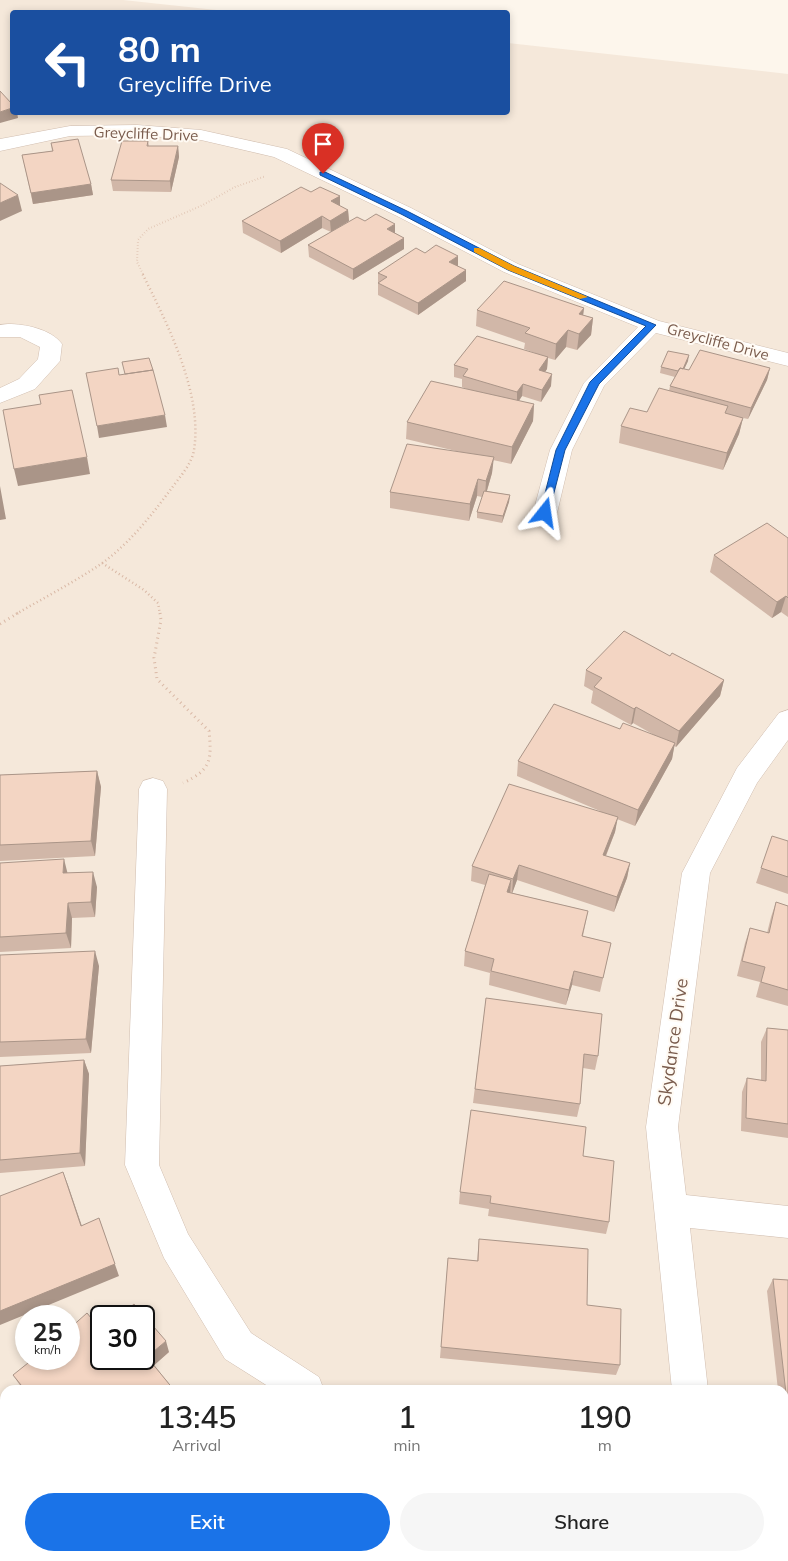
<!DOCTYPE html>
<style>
body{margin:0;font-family:Mulish,sans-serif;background:#f6f6f6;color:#222;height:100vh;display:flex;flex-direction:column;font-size:19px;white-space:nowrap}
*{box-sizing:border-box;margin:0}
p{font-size:16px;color:#767676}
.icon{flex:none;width:28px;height:28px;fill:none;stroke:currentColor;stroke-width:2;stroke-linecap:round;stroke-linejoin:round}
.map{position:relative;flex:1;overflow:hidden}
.details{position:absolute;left:0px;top:1385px;width:789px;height:176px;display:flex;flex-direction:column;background:#fff;border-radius:15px 15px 0 0;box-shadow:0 2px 8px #0003}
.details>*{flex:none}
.guide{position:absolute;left:10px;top:10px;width:500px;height:105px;border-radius:5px;box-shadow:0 2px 8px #0003;background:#1a4fa0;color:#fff;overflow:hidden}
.speed{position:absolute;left:15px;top:1305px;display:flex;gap:10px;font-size:25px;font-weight:700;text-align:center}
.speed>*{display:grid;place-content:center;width:65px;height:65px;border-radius:50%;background:#fff;box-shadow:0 2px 8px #0003;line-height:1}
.speed small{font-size:12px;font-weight:400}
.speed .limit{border:2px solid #111;border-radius:8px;background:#fff;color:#111}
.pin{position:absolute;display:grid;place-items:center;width:42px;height:42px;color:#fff;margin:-51px -21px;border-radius:50% 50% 50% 0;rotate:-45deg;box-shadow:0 0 5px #0007}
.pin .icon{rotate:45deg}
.me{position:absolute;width:55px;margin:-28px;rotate:15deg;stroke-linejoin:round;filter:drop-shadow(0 0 4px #0008)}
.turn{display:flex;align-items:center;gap:18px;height:105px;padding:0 25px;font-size:22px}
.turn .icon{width:65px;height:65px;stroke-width:2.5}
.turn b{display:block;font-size:35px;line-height:42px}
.eta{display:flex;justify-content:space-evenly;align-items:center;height:85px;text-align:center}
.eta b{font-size:30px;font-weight:600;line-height:35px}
.button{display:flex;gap:10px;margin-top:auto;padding:10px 25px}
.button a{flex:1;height:58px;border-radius:30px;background:#1a73e8;color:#fff;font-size:20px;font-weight:600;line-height:58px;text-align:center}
.button a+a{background:#f6f6f6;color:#222}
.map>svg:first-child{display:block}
.residential{fill:#f5e8da;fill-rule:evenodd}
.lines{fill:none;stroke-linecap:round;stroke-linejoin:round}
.minor-casing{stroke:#d1beb0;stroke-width:1}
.path-far2{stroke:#d9b8a5;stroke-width:2;stroke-dasharray:0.5 2.5;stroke-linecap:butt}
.path-far1{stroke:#d9b8a5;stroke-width:2.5;stroke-dasharray:1 3;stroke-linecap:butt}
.path{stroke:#d9b8a5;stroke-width:3;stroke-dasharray:1 4;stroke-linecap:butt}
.minor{fill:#fff;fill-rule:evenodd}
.wall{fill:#d1b7a8}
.shaded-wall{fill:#aa9588}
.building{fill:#f3d5c3;stroke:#aa9588}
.route{fill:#1a73e8;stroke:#114b97}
.slow{fill:#f59e0b}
.labels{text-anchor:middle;stroke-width:4;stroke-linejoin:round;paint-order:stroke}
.far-street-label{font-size:15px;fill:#7a5c4d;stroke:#fffaf3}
.street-label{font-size:18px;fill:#7a5c4d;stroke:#fffaf3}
</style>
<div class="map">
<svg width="788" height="1561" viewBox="0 0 788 1561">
<rect width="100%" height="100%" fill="#fdf6ec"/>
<!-- residential -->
<path class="residential" d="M0 0H123L235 12H12V112H508V43L788 74V1561H0ZM26 1316H69V1359H26ZM101 1316H144V1359H101ZM5 1390H784V1556H5Z"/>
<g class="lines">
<defs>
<path id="minor" d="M137 125 201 130 287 149 411 208 518 264 659 321 788 353V366L656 333 604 386 572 450 557 513 553 519 545 521 537 519 533 513 550 450 584 383 638 327 504 272 397 216 274 157 201 140 137 135 70 136 0 151V139L70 126Z
M8 324C25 324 51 329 62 344L60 361 35 389 0 403V388L19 379 38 359 40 347 20 337H0V325Z
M788 710V740L757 783 710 873 678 1127 686 1195 788 1206V1238L690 1228 708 1390H672L646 1127 682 873 737 768 779 713Z
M153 778 163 781 167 789 159 1165 188 1234 251 1333 319 1377 324 1390H274L225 1359 164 1258 125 1165 139 789 143 781Z
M655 1556H693L692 1561H654Z"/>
</defs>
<!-- minor casing -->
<use href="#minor" class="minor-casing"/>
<!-- path-far2 -->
<path class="path-far2" d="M143 274 137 262 138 240 148 229 203 205 235 187 266 176"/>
<!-- path-far1 -->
<path class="path-far1" d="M102 563 144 590 158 603 160 614
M16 614C44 598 74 582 101 564 129 544 151 516 171 489 179 478 192 464 194 450 203 393 167 323 142 273"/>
<!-- path -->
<path class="path" d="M160 613 161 620 154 658 157 679 209 731C212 760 211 770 183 783
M0 624 18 613"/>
<!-- minor -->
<use href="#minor" class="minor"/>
</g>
<!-- wall -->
<path class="wall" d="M148 141 149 146H178L179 157 171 192 113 191 111 180Z
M51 143 91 184 93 195 33 204 22 155 52 151Z
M311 192 340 196V206L348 210 349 221 331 232 395 233 404 238V249L353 280 309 257 308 245 331 232 322 228 281 253 243 233 242 221Z
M425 253 466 270V281L418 315 378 295V273Z
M584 308 583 315 593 318 591 335 577 350 566 347 555 360 548 358 547 369 545 372 551 386 541 402 522 396 518 401 534 404 533 421 511 464 493 460 492 473 487 491 510 495 509 502 502 523 477 518V512L482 497 477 496 469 521 390 508V492L460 452 406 439 407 422 469 390 462 387V379L454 377V365L535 353 524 349 525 343 476 326 477 310Z
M688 361 684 369 689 370 770 368 767 380 748 419 743 418 739 434 723 470 619 443 621 426 647 412 669 391 670 386 675 377 660 373 661 367Z
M788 538V617L781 612 772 618 710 572 714 555Z
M670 656 724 680 720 696 676 747 674 746 672 759 635 826 617 819 615 832 606 856 630 863 627 878 614 912 517 880 512 893 588 911 583 936 611 943 600 992 572 985 566 1005 489 985 490 973 464 966 465 951 485 885 471 881 472 866 600 811 517 776 518 761 620 729 654 735 633 723 631 725 591 703 593 691 584 686 586 670Z
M97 771 101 787 95 856 0 861V775Z
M788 841V894L756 883 761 868Z
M0 863 68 873 97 887 95 917 72 918 71 948 0 952Z
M776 902 788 906V1006L756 997 760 982 737 976 745 943 750 928 767 933 771 917Z
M0 955 99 966 91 1053 0 1057Z
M486 998 598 1056 595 1070 583 1068 580 1104 577 1117 473 1103Z
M767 1028 788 1030V1138L741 1131 742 1092 747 1078 761 1080V1042Z
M84 1060 89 1074 85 1166 0 1173V1066Z
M583 1156 609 1222 606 1234 488 1216 489 1209 459 1204 460 1192Z
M479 1239 587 1305 620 1365 616 1375 440 1358 448 1258 477 1261Z
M773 1279 788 1280V1482L784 1443V1390H778L767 1291Z
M169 1352 154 1365 174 1390H23L13 1375 101 1359Z
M94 1556H234L230 1561H99Z"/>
<!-- shaded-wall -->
<path class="shaded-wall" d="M12 108V112H17L18 118 0 123V112Z
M178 146 179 157 171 192 170 181Z
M91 184 93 195 33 204 31 193Z
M18 195 22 211 0 221V203Z
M340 196V208L331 201Z
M348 210 349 221 331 232 330 221Z
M322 216V228L281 253 280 241Z
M395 224V235L387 229Z
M404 238V249L353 280V269Z
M458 256V267L449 262Z
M466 270V281L418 315V303Z
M584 308 582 324 579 314Z
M593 318 591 335 577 350 579 334Z
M568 330 566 347 555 360 556 344Z
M689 355 688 361 680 378 681 372Z
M548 357 547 369 538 382 539 370Z
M770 368 767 380 748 419 751 408Z
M552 374 551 386 541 402 542 390Z
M523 384 522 396 517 404V392Z
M534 404 533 421 511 464 512 447Z
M165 415 167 427 99 438 97 426Z
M743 418 739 434 723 470 727 453Z
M87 457 90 474 18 486 14 469Z
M494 457 492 473 485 497 486 481Z
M478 479 477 496 469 521 470 504Z
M0 486 6 519 0 520Z
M510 495 509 502 502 523 503 516Z
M786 596 781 612 772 618 777 602Z
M724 680 720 696 676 747 679 731Z
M636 707 633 723 631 725 634 709Z
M675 743 672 759 635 826 638 810Z
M97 771 101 787 95 856 91 841Z
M618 817 615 832 600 870 603 855Z
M64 859 68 875 63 873Z
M630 863 627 878 614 912 617 897Z
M519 865 517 880 512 894 513 879Z
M93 872 97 887 95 917 91 902Z
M511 880 510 895 507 892Z
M68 903 72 918 71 948 66 933Z
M95 951 99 966 91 1053 86 1039Z
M574 971 572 985 566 1005 569 990Z
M84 1060 89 1074 85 1166 80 1153Z
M63 1172 68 1185 86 1238 81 1226Z
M99 1218 119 1276 0 1325V1311Z
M166 1341 169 1352 151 1368 147 1357Z
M224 1556H234L230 1561H220Z"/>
<!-- building -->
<path class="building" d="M0 91 12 104V108L0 112Z
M78 139 91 184 31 193 22 155 53 151 51 143Z
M122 141H148L147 146H178L170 181 111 180Z
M0 183 18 195 0 203Z
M301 187 311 192 320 187 340 196 331 201 348 210 330 221 322 216 280 241 242 221Z
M376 214 395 224 387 229 404 238 353 269 308 245 357 217 365 221Z
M436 245 458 256 449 262 466 270 418 303 378 283 387 277 378 273 416 248 425 253Z
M504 281 584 308 579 314 593 318 579 334 568 330 556 344 525 333 530 328 477 310Z
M477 336 548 357 539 370 552 374 542 390 523 384 517 392 463 376 468 369 454 365Z
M700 350 770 368 751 408 670 386 680 368 689 370Z
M668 351 689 355 683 369 680 368 678 371 661 367Z
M149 358 153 370 125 374 122 362Z
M118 368 119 375 153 370 165 415 97 426 86 373Z
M431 381 534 404 512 447 407 422Z
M659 388 728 406 725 413 743 418 727 453 621 426 630 408 647 412Z
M72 390 87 457 14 469 3 410 41 404 39 395Z
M407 444 494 457 486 481 478 479 470 504 390 492Z
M484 491 510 495 503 516 477 512Z
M767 523 788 538V598L786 596 777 602 714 555Z
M624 631 670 656 672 653 724 680 679 731 636 707 634 709 594 687 602 678 586 670Z
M554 704 620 729 623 723 675 743 638 810 518 761Z
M97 771 91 841 0 845V775Z
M509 784 618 817 603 855 630 863 617 897 519 865 513 879 472 866Z
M772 836 788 841V877L761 868Z
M64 859 63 873 93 872 91 902 68 903 66 933 0 937V863Z
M489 874 511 880 507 892 588 911 582 936 611 943 603 978 574 971 569 990 491 971 494 959 465 951Z
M776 902 788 906V990L761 982 765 967 742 961 750 928 769 933Z
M95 951 86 1039 0 1042V955Z
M486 998 602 1014 598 1056 584 1054 580 1104 475 1089Z
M767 1028 788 1030V1124L746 1118 747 1078 766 1081Z
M84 1060 80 1153 0 1160V1066Z
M471 1110 586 1127 583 1156 614 1161 609 1222 490 1203 491 1196 460 1192Z
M63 1172 81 1226 99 1218 115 1264 0 1311V1196Z
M479 1239 588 1249 587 1305 621 1309 620 1365 441 1347 448 1258 478 1261Z
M773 1279 788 1280V1411Z
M134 1304 166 1341 147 1357 174 1390H25L13 1375 33 1359H69V1329L87 1313 101 1330V1359H144V1316H120Z
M208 1386 213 1390H204Z
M5 1409V1418L1 1413Z
M98 1556H224L220 1561H102Z
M391 1556H502L499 1561H388Z"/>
<!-- route -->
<path class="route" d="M320 172H325L407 211 514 266 656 325 599 384 565 450 548 516H541L540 513 556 450 590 382 646 326 508 270 401 214 320 175Z"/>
<!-- slow -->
<path class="slow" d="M474 248H479L514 266 588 297 580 299 508 270 474 252Z"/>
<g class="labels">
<!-- far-street labels -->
<g class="far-street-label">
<text transform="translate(146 134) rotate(2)" y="5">Greycliffe Drive</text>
<text transform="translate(718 342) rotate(15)" y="5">Greycliffe Drive</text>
</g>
<!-- street labels -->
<g class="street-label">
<text transform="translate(673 1042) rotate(-82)" y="6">Skydance Drive</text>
</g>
</g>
</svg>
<div class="speed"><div>25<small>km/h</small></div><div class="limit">30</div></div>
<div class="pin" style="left:323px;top:174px;background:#d93025"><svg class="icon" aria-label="arrive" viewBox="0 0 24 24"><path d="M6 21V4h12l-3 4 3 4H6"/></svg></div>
<svg class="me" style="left:545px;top:513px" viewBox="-20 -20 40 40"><path d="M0-17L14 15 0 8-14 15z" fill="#1a73e8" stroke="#fff" stroke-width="4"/></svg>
<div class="guide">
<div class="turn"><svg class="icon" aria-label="left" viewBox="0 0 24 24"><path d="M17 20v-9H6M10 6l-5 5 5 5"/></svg><div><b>80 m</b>Greycliffe Drive</div></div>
</div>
<section class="details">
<div class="eta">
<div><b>13:45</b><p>Arrival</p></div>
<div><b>1</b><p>min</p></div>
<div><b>190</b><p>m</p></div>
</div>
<div class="button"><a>Exit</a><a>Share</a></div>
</section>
</div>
